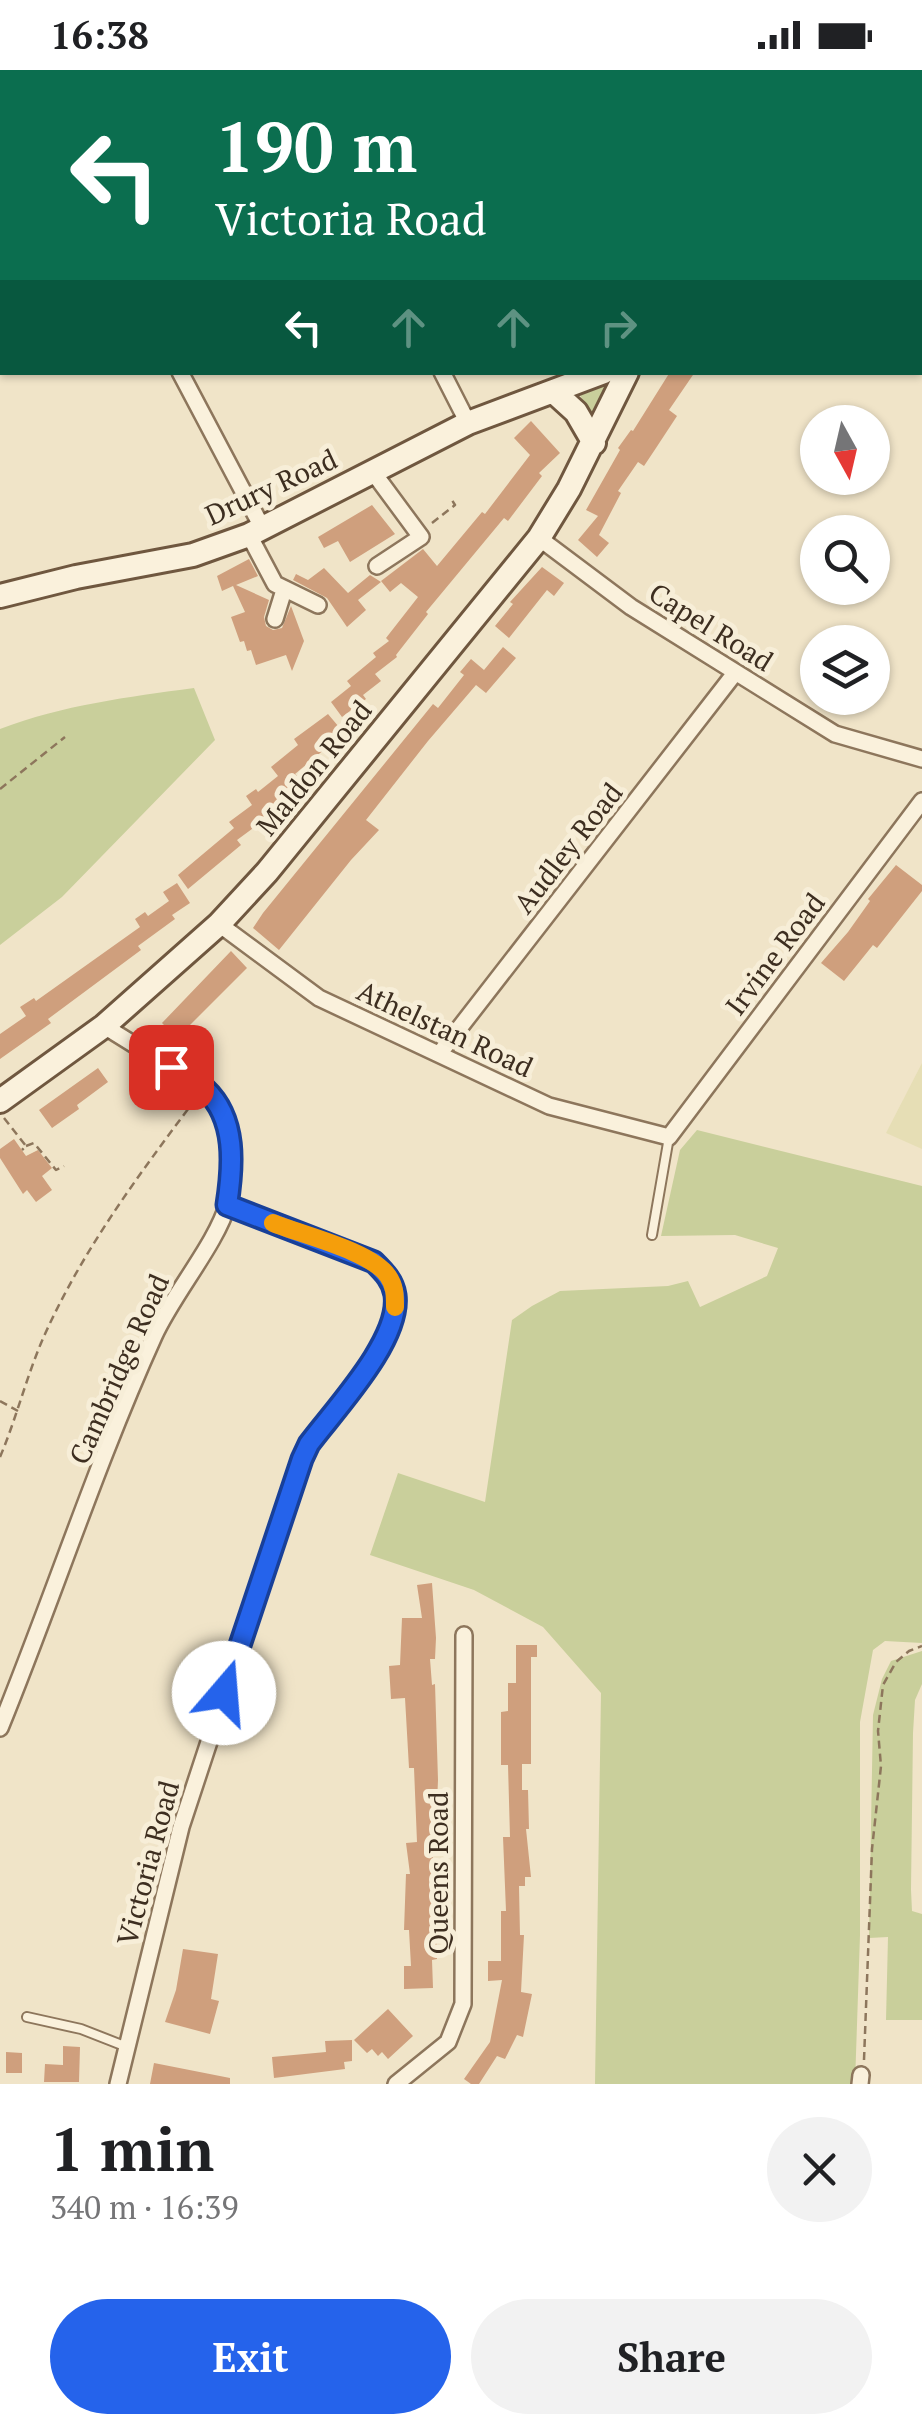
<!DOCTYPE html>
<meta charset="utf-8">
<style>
body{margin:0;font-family:"PT Serif",serif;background:#f2f2f2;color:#202124;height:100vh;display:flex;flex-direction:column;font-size:38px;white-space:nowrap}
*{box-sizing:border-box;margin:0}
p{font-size:32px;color:#757577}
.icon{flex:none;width:55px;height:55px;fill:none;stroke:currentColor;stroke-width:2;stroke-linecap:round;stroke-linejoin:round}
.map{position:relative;height:2014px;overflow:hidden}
.drawer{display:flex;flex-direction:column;background:#fff;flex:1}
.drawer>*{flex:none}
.hud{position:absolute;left:0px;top:0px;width:922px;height:305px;box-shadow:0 2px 8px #0004;background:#0b6e4f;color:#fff;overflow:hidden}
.needle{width:65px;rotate:172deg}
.controls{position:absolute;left:800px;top:335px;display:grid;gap:20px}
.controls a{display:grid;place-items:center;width:90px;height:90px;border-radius:50%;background:#fff;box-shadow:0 2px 8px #0004;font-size:50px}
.pin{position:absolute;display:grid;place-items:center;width:85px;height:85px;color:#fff;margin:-42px;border-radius:20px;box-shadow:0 5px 15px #0006}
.me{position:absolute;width:110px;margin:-55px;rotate:18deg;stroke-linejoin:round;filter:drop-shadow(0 0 8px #0008)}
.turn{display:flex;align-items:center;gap:35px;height:210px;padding:0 50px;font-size:45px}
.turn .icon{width:130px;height:130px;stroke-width:2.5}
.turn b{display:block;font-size:70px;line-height:85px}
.lanes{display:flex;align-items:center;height:95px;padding:0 50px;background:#0003;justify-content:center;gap:50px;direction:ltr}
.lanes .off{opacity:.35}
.round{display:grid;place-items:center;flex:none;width:105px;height:105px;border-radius:52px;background:#f2f2f2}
.summary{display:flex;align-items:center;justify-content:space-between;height:170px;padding:0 50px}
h1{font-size:60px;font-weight:600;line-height:75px}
.primary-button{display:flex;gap:20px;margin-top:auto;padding:20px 50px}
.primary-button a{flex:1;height:115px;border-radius:60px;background:#2563eb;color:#fff;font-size:40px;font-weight:600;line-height:115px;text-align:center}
.primary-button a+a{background:#f2f2f2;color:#202124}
.status{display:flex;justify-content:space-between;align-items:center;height:70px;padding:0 50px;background:#fff;direction:ltr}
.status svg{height:28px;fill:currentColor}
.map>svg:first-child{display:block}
.farmland{fill:#e6deb5}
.green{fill:#c9cf9b}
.building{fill:#cf9f7d}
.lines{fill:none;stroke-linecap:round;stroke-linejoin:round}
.service-casing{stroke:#8d765c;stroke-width:12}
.minor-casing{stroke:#8d765c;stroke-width:20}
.secondary-casing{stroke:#6f573f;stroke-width:28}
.path{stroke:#8d765c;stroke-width:2.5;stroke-dasharray:8 5;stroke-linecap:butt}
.service{stroke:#faf1dc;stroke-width:8}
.minor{stroke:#faf1dc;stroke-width:15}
.secondary{stroke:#faf1dc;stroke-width:22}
.route-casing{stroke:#184099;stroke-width:25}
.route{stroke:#2563eb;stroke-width:18}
.slow{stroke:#f59e0b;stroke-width:18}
.labels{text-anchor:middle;stroke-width:10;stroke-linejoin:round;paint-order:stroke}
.street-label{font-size:28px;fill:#3d2e20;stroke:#f7eed8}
</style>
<div class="status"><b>16:38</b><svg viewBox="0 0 49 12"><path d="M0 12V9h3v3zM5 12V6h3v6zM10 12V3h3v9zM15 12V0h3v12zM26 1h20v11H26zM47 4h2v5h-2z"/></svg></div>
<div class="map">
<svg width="922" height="2014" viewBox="0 0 922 2014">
<rect width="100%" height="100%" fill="#f0e4c8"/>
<!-- farmland -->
<path class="farmland" d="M922 993V1079L886 1063Z"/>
<!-- green -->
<path class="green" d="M616 310 594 347 579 324Z
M194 618 215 670 62 827 0 875V659C63 635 128 627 194 618Z
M697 1060 922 1116V1573L885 1571 873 1580 860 1652V1865L855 2014H595L601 1623 543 1557 474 1520 370 1485 398 1403 485 1432 512 1250 532 1236 560 1221 668 1216 688 1211 700 1237 767 1206 778 1178 735 1165 661 1166 680 1080Z
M922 1581V1614L915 1630 913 1663 911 1820 912 1841 922 1844V1950H886L888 1867 869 1868 873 1645 882 1609 891 1591Z"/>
<!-- building -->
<path class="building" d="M670 302H695L669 340 677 346 656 378 644 396 638 392 618 421 621 423 599 465 609 473 597 487 578 470 598 446 586 440 620 380 618 378 631 360 633 361Z
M531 351 560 383 539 403 542 406 508 451 504 448 426 542 428 544 396 585 397 587 375 604 381 611 363 625 366 629 342 647 331 632 351 616 347 611 376 587 373 583 389 571 386 568 418 527 401 513 390 522 381 511 423 479 437 496 482 442 485 444 530 385 514 368Z
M372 435 395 464 350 492 338 471 324 478 318 467Z
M249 489 258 506 236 515 269 530 264 547 266 556 273 560 282 558 291 536 304 571 292 601 286 585 256 595 251 580 247 581 244 571 240 572 231 547 245 542 233 516 222 521 217 506Z
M542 497 564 513 554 526 547 520 509 568 495 556 513 534 510 532Z
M324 498 348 523 370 505 381 512 358 530 366 540 347 557 327 528 293 510 296 504 308 510Z
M503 577 516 588 486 623 476 615 428 671 366 750 379 760 351 790 279 880 253 858 263 843 433 634 438 638 464 605 460 602 471 589 484 600Z
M328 644 344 663 295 704 300 709 281 724 283 727 269 738 272 741 258 751 260 753 237 770 241 775 188 819 178 805 234 758 229 752 252 735 246 726 256 719 258 722 278 706 271 697 298 675 294 669Z
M896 795 922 815V821L877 878 873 875 844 911 821 893 848 862 870 831 868 829Z
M177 813 190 833 172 845 175 849 138 876 141 880 48 949 51 953 0 989V964L26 946 20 937 34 928 36 931 140 857 135 849 145 842 148 846 169 831 163 822Z
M231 881 247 898 177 968 162 953Z
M98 998 108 1012 77 1035 79 1039 52 1058 39 1040Z
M14 1069 26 1086 38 1080 52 1098 42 1106 52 1120 36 1132 27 1120 23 1124 0 1088V1079Z
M432 1513 436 1568 435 1589H430L432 1615 435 1614 438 1710 437 1734H433L436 1763H432L437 1889 432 1890 433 1918 404 1919V1896H411L409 1860H404L406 1804H410L406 1773 417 1772 414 1698H409L405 1628 391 1629 389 1596 400 1595 402 1548H422L417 1515Z
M516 1575H537V1587H531V1694H522V1720H528L529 1759H526L531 1807H525V1816H519L520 1865H524L521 1922 532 1924 523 1967 517 1965 505 1989 497 1986 479 2014H471L464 2009 490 1972 502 1910 488 1911V1891H501V1841H506L503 1767H510L508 1695H501V1642L508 1641V1613H516Z
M183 1879 218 1884 211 1929 219 1931 210 1964 165 1952 176 1920Z
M388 1939 413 1966 388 1989 382 1982 378 1986 372 1979 367 1983 354 1970Z
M352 1970V1991L344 1992 345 1999 274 2008 272 1987 326 1982 325 1971Z
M63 1976 80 1977 79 2012H44L45 1994 63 1995Z
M6 1982 22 1983V2003H6Z
M154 1993 230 2008V2014H150Z"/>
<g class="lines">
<defs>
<path id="service" d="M652 1165 669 1067
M27 1947 81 1959 127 1977"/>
<path id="minor" d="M88 0V2
M478 0 479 2
M709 0 711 2
M0 266H2
M180 302 263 459
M442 302 468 353
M373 402 421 467 377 496
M249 465 275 514 318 535
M539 468 631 537 835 664 922 689
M275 549 284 520
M219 854 319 928 549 1036 669 1067 922 731
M440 983 735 603
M0 1658C53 1528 96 1394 154 1266 173 1224 217 1173 228 1133 238 1091 231 1051 204 1018L104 956
M118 2014 181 1757 302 1389 309 1374C335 1339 400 1271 395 1225 393 1211 384 1202 374 1192L227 1135
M396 2014 448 1972 463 1934 464 1565
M860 2014 861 2005"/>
<path id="secondary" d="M920 143 922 142
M554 322 576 342 594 373
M0 526 76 507 193 485 249 465 468 353 604 302
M0 1031 104 956 219 854 267 802 539 468 569 419 627 302"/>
</defs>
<!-- service casing -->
<use href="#service" class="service-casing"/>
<!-- minor casing -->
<use href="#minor" class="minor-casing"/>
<!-- secondary casing -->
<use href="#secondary" class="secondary-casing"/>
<!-- path -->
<path class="path" d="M525 2 528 0
M432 453 455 435 450 427
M0 719 65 667
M4 1048 26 1076 22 1080
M26 1076 34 1073 56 1100 64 1096
M0 1331 18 1341
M0 1387C17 1347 27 1304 45 1264 84 1178 138 1106 194 1031
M864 1990 872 1779 881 1696 878 1661 883 1615 896 1592 909 1581 922 1576"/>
<!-- service -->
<use href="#service" class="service"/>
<!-- minor -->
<use href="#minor" class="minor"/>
<!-- secondary -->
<use href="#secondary" class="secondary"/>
</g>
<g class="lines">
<defs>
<path id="route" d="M171 997C182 1004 196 1010 205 1019 237 1049 233 1096 227 1135L374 1192C384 1202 393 1211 395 1225 401 1270 335 1339 309 1374L302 1389 224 1623"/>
</defs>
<!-- route casing -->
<use href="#route" class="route-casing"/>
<!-- route -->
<use href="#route" class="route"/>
<!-- slow -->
<path class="slow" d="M273 1153C302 1165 371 1181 388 1206 395 1216 395 1225 395 1237"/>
</g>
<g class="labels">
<!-- street labels -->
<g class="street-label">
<text transform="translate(271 417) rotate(-25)" y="10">Drury Road</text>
<text transform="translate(711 557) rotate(32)" y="10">Capel Road</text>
<text transform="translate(314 698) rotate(-51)" y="10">Maldon Road</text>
<text transform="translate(568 778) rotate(-52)" y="10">Audley Road</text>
<text transform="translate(775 884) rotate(-53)" y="10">Irvine Road</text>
<text transform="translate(445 959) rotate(25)" y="10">Athelstan Road</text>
<text transform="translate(119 1299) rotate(-66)" y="10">Cambridge Road</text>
<text transform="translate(148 1793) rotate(-75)" y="10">Victoria Road</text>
<text transform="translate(438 1803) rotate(-90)" y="10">Queens Road</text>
</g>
</g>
</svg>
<div class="controls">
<a><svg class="needle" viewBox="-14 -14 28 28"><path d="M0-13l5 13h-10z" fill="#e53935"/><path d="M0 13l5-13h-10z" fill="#757577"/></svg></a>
<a><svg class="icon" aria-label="search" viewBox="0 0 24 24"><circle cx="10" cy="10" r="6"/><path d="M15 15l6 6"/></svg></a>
<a><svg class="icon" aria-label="layers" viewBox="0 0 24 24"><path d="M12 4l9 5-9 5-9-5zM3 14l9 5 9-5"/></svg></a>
</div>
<div class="pin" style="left:171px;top:997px;background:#d93025"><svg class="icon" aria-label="arrive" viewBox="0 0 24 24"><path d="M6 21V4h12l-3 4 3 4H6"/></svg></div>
<svg class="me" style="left:224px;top:1623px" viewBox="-20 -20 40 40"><circle r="19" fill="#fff"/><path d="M0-13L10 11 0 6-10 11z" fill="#2563eb"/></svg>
<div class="hud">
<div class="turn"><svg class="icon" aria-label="left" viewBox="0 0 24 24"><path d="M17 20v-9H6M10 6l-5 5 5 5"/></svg><div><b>190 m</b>Victoria Road</div></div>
<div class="lanes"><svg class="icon" aria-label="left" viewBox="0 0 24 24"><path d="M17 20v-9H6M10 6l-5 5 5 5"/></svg><svg class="icon off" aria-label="ahead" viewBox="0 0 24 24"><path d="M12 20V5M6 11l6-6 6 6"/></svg><svg class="icon off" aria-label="ahead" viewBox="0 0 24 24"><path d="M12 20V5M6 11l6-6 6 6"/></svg><svg class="icon off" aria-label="right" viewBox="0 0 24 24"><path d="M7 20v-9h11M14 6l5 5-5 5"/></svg></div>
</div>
</div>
<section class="drawer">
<div class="summary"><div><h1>1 min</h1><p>340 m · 16:39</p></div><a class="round"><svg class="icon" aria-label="close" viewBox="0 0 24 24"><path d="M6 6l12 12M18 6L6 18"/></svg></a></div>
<div class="primary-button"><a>Exit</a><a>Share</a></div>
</section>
